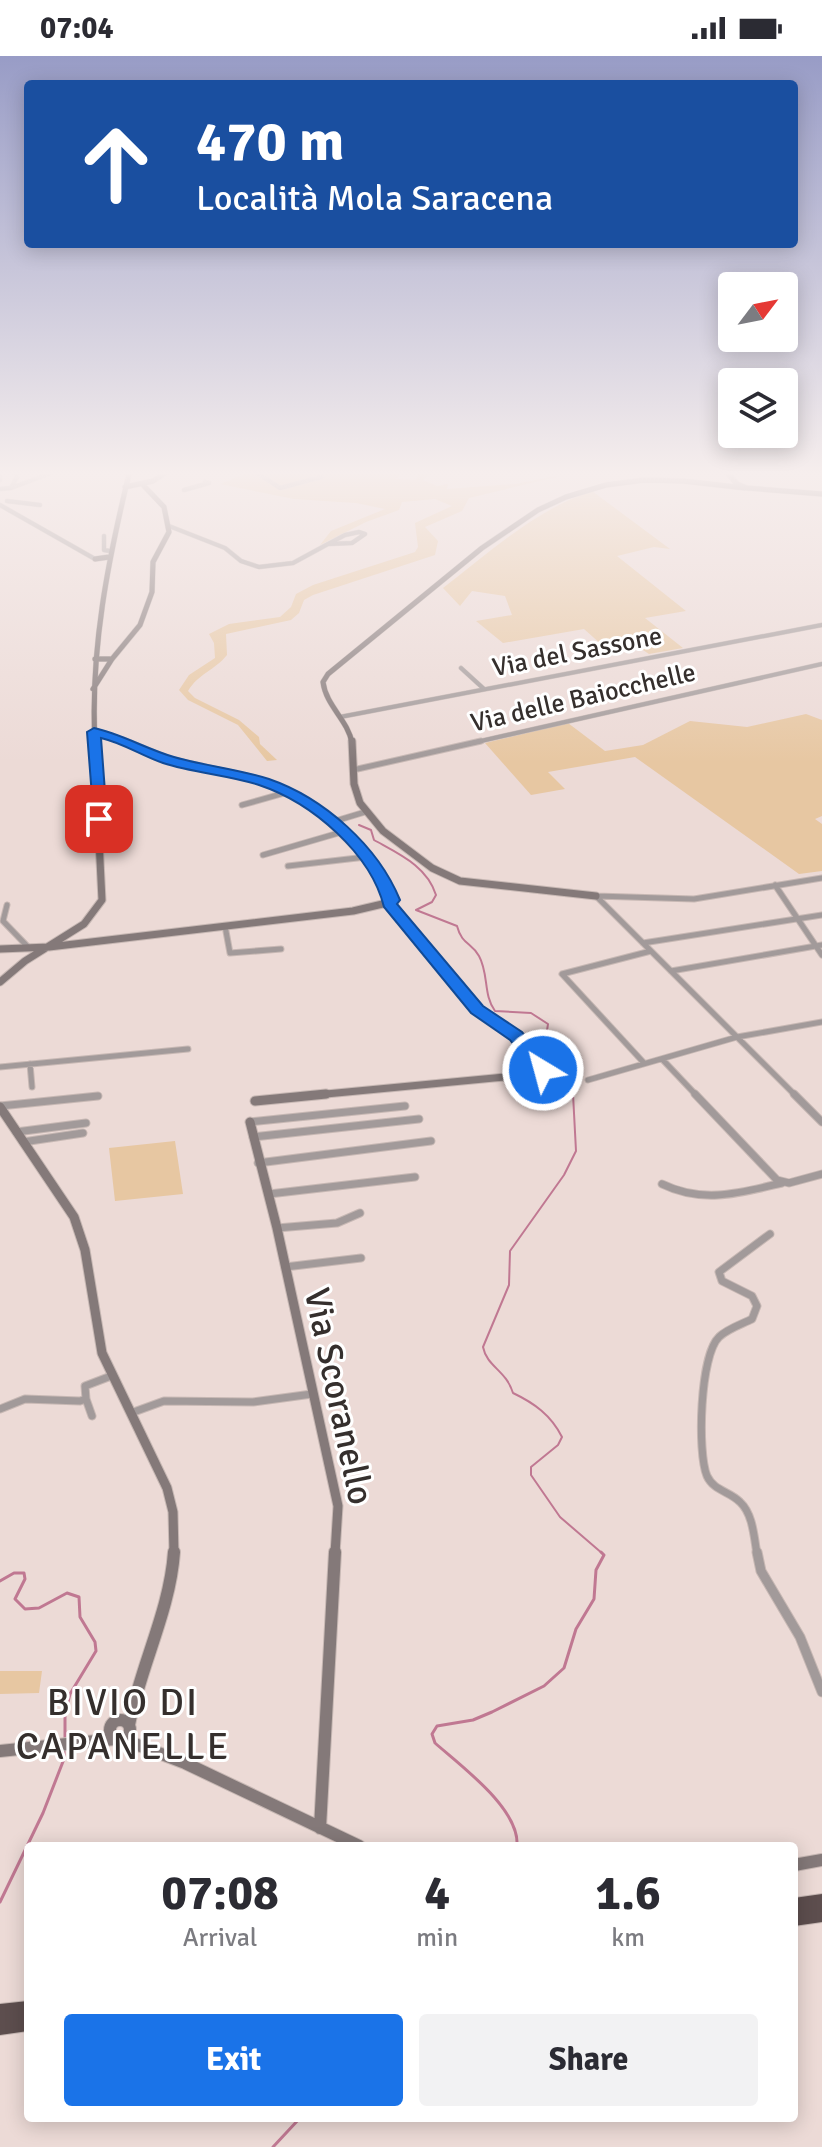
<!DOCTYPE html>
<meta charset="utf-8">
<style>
body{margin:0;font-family:Signika,sans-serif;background:#f2f2f3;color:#2b2b33;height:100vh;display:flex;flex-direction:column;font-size:30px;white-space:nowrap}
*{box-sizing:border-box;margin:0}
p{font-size:26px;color:#7c7c81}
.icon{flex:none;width:44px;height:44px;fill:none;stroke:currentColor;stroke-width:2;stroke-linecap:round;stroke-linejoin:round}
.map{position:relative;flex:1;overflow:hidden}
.panel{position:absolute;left:24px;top:1786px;width:774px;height:280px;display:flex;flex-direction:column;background:#fff;border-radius:8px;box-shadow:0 4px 20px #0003}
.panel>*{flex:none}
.hud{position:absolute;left:24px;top:24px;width:774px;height:168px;border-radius:8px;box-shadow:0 4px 20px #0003;background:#1a4fa0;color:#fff;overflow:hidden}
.needle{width:52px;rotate:58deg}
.tools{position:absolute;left:718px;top:216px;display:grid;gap:16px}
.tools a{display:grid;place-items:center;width:80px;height:80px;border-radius:8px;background:#fff;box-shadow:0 4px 20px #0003;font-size:40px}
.pin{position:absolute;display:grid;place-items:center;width:68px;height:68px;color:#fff;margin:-34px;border-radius:16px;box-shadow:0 4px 12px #0006}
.me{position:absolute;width:88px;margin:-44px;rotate:323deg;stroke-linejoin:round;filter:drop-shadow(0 0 6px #0008)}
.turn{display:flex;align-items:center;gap:28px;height:168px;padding:0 40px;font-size:36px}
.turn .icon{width:104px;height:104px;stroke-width:2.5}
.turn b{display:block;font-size:56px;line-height:68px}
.eta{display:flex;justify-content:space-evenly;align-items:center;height:136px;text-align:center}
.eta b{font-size:48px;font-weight:700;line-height:56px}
.action{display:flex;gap:16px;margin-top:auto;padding:16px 40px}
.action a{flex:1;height:92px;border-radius:8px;background:#1a73e8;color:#fff;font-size:32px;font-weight:700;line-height:92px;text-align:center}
.action a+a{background:#f2f2f3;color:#2b2b33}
.status{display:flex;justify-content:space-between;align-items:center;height:56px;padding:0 40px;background:#fff;direction:ltr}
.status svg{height:22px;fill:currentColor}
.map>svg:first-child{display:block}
.green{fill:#e7c7a2}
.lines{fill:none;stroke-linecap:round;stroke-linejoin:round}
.stream-far1{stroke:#c07892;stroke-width:2}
.stream{stroke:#c07892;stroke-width:3}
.street-far3-casing{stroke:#c7b8b4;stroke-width:5}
.street-far2-casing{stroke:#c7b8b4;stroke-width:7}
.street-far1-casing{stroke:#c7b8b4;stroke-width:9}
.street-casing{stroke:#c7b8b4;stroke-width:11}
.secondary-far3-casing{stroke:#c7b8b4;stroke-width:6}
.secondary-far2-casing{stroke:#c7b8b4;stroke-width:9}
.secondary-far1-casing{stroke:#c7b8b4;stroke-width:11}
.secondary-casing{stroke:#c7b8b4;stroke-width:14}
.highway-casing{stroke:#c7b8b4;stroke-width:2}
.street-far3{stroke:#a29a9a;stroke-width:4}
.street-far2{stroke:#a29a9a;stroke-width:5}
.street-far1{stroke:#a29a9a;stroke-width:7}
.street{stroke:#a29a9a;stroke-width:9}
.secondary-far3{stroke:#847979;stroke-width:5}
.secondary-far2{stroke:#847979;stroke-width:7}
.secondary-far1{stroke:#847979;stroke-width:9}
.secondary{stroke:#847979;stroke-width:12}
.highway{fill:#5d4e4e;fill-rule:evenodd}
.route{fill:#1a73e8;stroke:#114b97;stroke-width:2}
.labels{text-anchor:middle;stroke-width:6;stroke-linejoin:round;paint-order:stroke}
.far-street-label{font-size:26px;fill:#352f2d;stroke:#fff}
.near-street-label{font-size:36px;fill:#352f2d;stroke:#fff}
.near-neighbourhood-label{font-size:38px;letter-spacing:2px;fill:#352f2d;stroke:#fff}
</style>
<div class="status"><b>07:04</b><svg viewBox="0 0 49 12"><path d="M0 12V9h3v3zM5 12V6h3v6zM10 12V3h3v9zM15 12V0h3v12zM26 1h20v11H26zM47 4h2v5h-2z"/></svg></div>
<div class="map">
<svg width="822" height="2091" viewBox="0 0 822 2091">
<rect width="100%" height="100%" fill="#ecdad6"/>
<!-- green -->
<path class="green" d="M255 414H278L286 418 303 414H404L396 423 416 424 418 418 433 414 423 424 437 430 448 428 447 433 515 428 577 416 469 442 462 455 425 471 438 485 435 499 313 539 304 544 299 557 291 564 226 578 227 599C214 615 199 617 188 635L195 642 239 664 259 681 260 688 277 704 267 705 238 669 188 644 179 634 189 619 215 602 214 587 209 578 229 568 280 561 291 551 296 538 313 529 415 496 418 491 415 467 452 450 435 443 402 446 399 454 366 466 320 489 331 475 385 453 356 447 294 443 220 428Z
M592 435 670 493 654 491 617 500 686 555 645 562 683 592 649 598 640 592 611 597 584 573 503 587 476 565 512 559 505 540 472 535 460 550 443 532C490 496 535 454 592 435Z
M806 658 822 664V760L815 763 822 768V815L799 818 635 701 548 716 565 733 531 739 485 687 568 667 605 695 643 689 690 665 747 671Z
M175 1085 183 1138 115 1145 109 1092Z
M0 1615H42L39 1637 0 1638Z"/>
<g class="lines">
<!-- stream-far1 -->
<path class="stream-far1" d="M359 769 371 774 374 784C399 798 427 810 436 839L432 846 416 854 457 870C462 889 471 886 479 900 489 918 483 939 495 955L531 957 548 968 546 981 573 1038 576 1095 564 1119 510 1195 509 1229 483 1291C487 1311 506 1314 513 1337 534 1347 551 1359 562 1381L558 1389 531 1411V1419L560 1461 603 1498"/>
<!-- stream -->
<path class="stream" d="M0 1525 14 1517H24L25 1523 15 1543 25 1553 39 1552 67 1537 79 1541 80 1561 95 1586 96 1595 70 1638 65 1657V1683
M517 1790C520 1753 461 1710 435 1687L432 1678 437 1670 473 1664 492 1656 544 1630 564 1612 576 1573 594 1543 596 1514 604 1499 601 1496
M0 1846 43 1757 64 1703V1694
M273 2091 300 2062"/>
<defs>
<path id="street-far3" d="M253 414 280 432 321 421
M0 418V424
M11 432 59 414
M0 433 11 432 17 421 15 414
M184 434 209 427 205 426
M7 445 40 449
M0 449 95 503
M169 470 225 492 241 505 259 511 293 507 328 488
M359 476 365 478 352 487 328 488 345 479Z
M104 480V494L110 495
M461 612 484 633
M340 661 822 569
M472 687 822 608"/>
<path id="street-far2" d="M353 714 481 685
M242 749 288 736
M332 766 365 756
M263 799 342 776
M288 810 366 801
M775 829 822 899
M596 840 796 1040
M596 840 694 843 822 822
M7 849 3 865 29 892
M225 870 230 897 281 893
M643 887 822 859
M671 915 822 889
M662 1003 697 1040
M644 1007 562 918 651 895
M30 1008 32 1031
M0 1011 188 993
M588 1024 737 981 822 966"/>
<path id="street-far1" d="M695 1038 777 1124 789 1127 822 1118
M794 1038 822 1066
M0 1050 98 1040
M250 1066 405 1050
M16 1076 86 1067
M253 1081 419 1063
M23 1086 83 1077
M258 1107 431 1085
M662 1128C703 1148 740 1137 782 1127
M269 1138 415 1121
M277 1172 337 1167 360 1157
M285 1211 361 1202
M86 1343 92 1360
M0 1353 25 1343 80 1345 86 1343 85 1330 111 1320
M131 1357 164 1345 253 1346 312 1338
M757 1498C754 1481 753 1458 740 1446 729 1435 714 1435 707 1420 697 1396 700 1299 719 1281 727 1273 742 1268 752 1263L757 1250 752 1240 722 1225 719 1216 770 1178"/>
<path id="street" d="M757 1496 761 1515 800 1581 822 1636"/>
<path id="secondary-far3" d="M725 414 737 428 747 432 822 438
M125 431 153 425 170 414
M95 503 109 501
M95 603H112L140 569 152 536 153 506 169 476 164 451 144 430
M93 633 112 603
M94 676 127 687
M95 687C90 594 108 504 130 414
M352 687C348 664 326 650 323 626L328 618 482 492 538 454 566 441 606 429 644 424 683 425 745 432"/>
<path id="secondary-far2" d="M352 685 354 728 360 747 383 775 432 812 460 825 596 840
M0 893 49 891 353 855 391 846 383 823 367 802 322 758 294 738 255 723 169 704 123 685
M0 926 25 905 84 868 102 844 94 685
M305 1040 536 1018 543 1014 514 978 476 952 389 848"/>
<path id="secondary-far1" d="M255 1045 326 1038
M0 1051 74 1161 85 1194 102 1297 167 1432 173 1456 174 1498
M250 1066 277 1172 338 1450 335 1498"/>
<path id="secondary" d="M110 1674a10 10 0 1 1 20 0a10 10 0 1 1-20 0Z
M129 1669C140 1611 170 1555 174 1496
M122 1683 185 1707 359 1790
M0 1695 115 1683
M320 1772 335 1496
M794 1809 822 1804"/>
<path id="highway" d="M822 1838V1866L794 1870V1842Z
M28 1945V1975L0 1979V1948Z"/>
</defs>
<!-- street-far3 casing -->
<use href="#street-far3" class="street-far3-casing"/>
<!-- street-far2 casing -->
<use href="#street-far2" class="street-far2-casing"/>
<!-- street-far1 casing -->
<use href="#street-far1" class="street-far1-casing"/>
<!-- street casing -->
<use href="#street" class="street-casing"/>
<!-- secondary-far3 casing -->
<use href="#secondary-far3" class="secondary-far3-casing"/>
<!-- secondary-far2 casing -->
<use href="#secondary-far2" class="secondary-far2-casing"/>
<!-- secondary-far1 casing -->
<use href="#secondary-far1" class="secondary-far1-casing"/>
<!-- secondary casing -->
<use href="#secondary" class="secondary-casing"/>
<!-- highway casing -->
<use href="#highway" class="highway-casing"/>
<!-- street-far3 -->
<use href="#street-far3" class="street-far3"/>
<!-- street-far2 -->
<use href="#street-far2" class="street-far2"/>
<!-- street-far1 -->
<use href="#street-far1" class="street-far1"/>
<!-- street -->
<use href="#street" class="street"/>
<!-- secondary-far3 -->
<use href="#secondary-far3" class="secondary-far3"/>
<!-- secondary-far2 -->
<use href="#secondary-far2" class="secondary-far2"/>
<!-- secondary-far1 -->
<use href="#secondary-far1" class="secondary-far1"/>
<!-- secondary -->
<use href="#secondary" class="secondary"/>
<!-- highway -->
<use href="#highway" class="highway"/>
</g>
<!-- sky -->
<linearGradient id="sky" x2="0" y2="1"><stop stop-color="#989cc6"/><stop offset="0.59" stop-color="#f6eeed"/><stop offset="1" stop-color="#f6eeed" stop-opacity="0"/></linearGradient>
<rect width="822" height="707" fill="url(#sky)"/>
<!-- route -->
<path class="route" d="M94 672C122 678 146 693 174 701 205 710 238 713 269 723 324 742 378 790 400 844L397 848 483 950 522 976 552 1014 549 1018H536L510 984 471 957 384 851C371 798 313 747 259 729 228 719 194 717 163 707 142 700 123 687 101 682L107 763 99 767 94 766 87 676Z"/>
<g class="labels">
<!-- far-street labels -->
<g class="far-street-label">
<text transform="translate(577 595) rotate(-11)" y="9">Via del Sassone</text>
<text transform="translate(583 641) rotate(-13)" y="9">Via delle Baiocchelle</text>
</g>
<!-- near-street labels -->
<g class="near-street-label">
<text transform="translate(340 1340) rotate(78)" y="13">Via Scoranello</text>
</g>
<!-- near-neighbourhood labels -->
<g class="near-neighbourhood-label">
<text x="123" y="1659">BIVIO DI<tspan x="123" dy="44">CAPANELLE</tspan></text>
</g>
</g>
</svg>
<div class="tools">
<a><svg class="needle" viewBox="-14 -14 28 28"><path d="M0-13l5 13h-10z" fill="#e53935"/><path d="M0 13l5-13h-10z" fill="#7c7c81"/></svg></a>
<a><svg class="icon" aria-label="layers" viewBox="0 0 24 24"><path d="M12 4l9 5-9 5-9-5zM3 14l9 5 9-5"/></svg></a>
</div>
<div class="pin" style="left:99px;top:763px;background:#d93025"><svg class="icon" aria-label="arrive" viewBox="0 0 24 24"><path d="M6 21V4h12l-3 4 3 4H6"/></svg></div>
<svg class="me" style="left:543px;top:1014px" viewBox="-20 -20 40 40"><circle r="17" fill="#1a73e8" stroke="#fff" stroke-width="3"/><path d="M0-11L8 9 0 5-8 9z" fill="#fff"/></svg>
<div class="hud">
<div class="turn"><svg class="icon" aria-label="ahead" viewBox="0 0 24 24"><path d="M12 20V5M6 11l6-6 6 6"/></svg><div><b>470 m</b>Località Mola Saracena</div></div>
</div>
<section class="panel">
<div class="eta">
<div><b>07:08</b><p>Arrival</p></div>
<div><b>4</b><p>min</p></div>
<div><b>1.6</b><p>km</p></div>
</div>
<div class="action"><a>Exit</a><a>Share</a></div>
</section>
</div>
